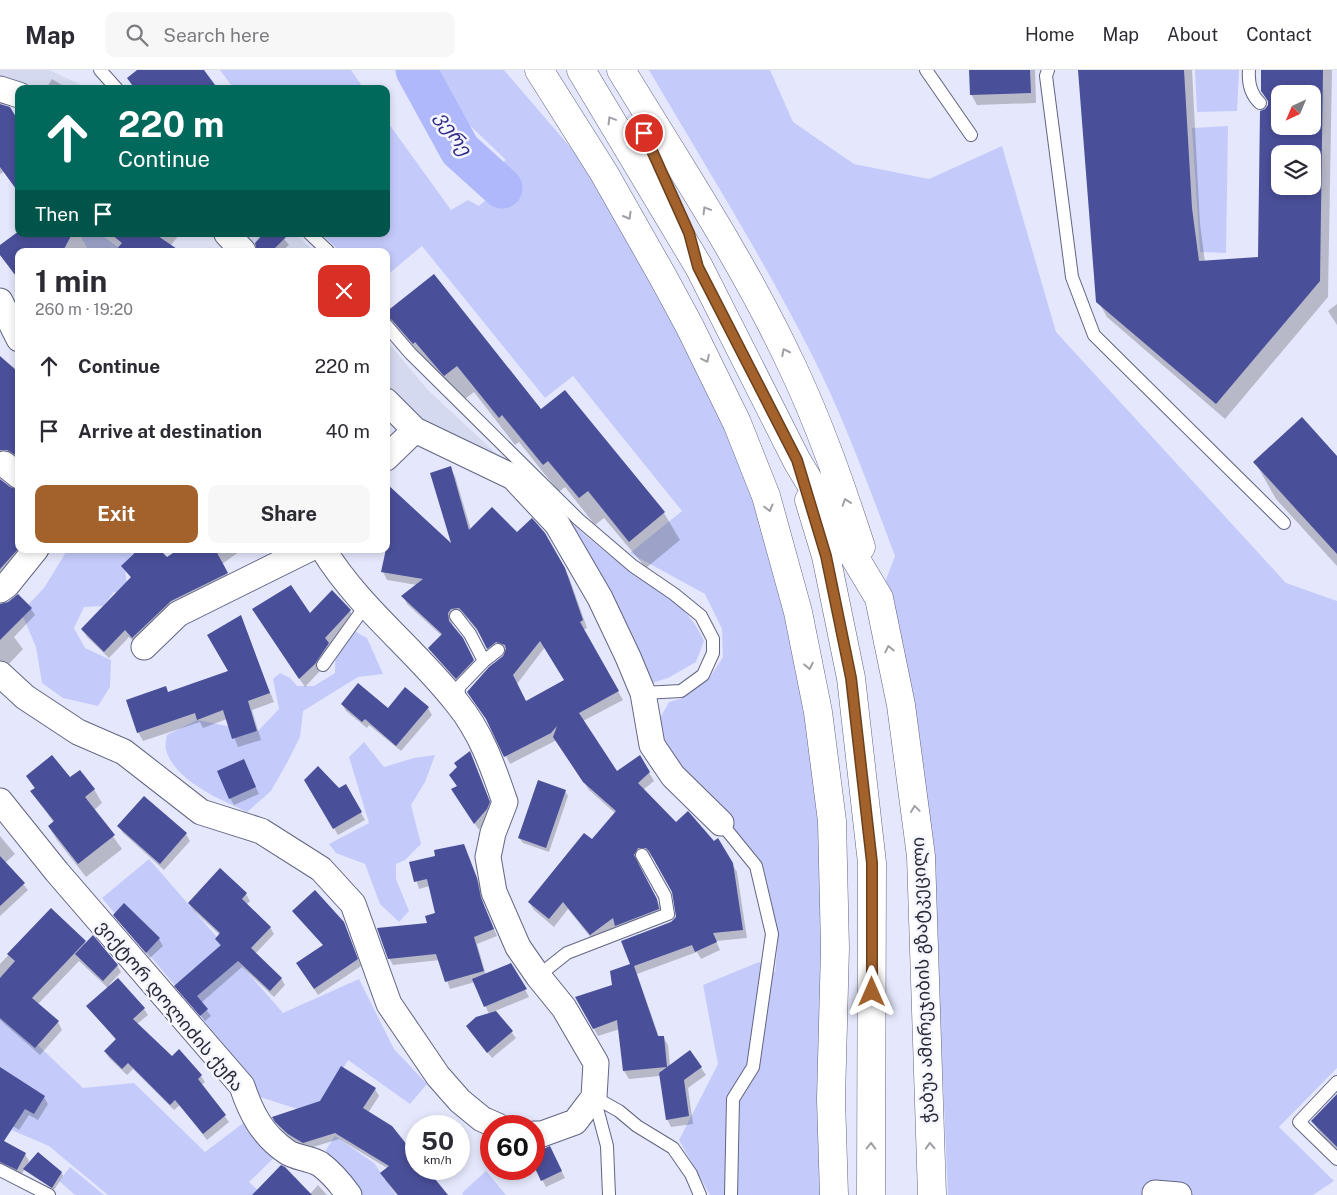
<!DOCTYPE html>
<meta charset="utf-8">
<style>
body{margin:0;font-family:"Public Sans","Noto Sans Georgian",sans-serif;background:#f7f7f7;color:#2b2b33;height:100vh;display:flex;flex-direction:column;font-size:19px;white-space:nowrap}
*{box-sizing:border-box;margin:0}
p{font-size:16px;color:#7c7c81}
.icon{flex:none;width:28px;height:28px;fill:none;stroke:currentColor;stroke-width:2;stroke-linecap:round;stroke-linejoin:round}
.map{position:relative;flex:1;overflow:hidden}
.panel{position:absolute;left:15px;top:178px;width:375px;height:305px;display:flex;flex-direction:column;background:#fff;border-radius:10px;box-shadow:0 2px 8px #0003}
.panel>*{flex:none}
.top-card{position:absolute;left:15px;top:15px;width:375px;height:152px;border-radius:10px;box-shadow:0 2px 8px #0003;background:#00695c;color:#fff;overflow:hidden}
.needle{width:32px;rotate:224deg}
.controls{position:absolute;left:1271px;top:15px;display:grid;gap:10px}
.controls a{display:grid;place-items:center;width:50px;height:50px;border-radius:10px;background:#fff;box-shadow:0 2px 8px #0003;font-size:25px}
.speed{position:absolute;left:405px;top:1045px;display:flex;gap:10px;font-size:25px;font-weight:700;text-align:center}
.speed>*{display:grid;place-content:center;width:65px;height:65px;border-radius:50%;background:#fff;box-shadow:0 2px 8px #0003;line-height:1}
.speed small{font-size:12px;font-weight:400}
.speed .limit{border:8px solid #d22;background:#fff;color:#111}
.pin{position:absolute;display:grid;place-items:center;width:42px;height:42px;color:#fff;margin:-21px;border:2px solid #fff;border-radius:50%;box-shadow:0 1px 5px #0007}
.me{position:absolute;width:55px;margin:-28px;rotate:0deg;stroke-linejoin:round;filter:drop-shadow(0 0 4px #0008)}
.turn{display:flex;align-items:center;gap:18px;height:105px;padding:0 20px;font-size:22px}
.turn .icon{width:65px;height:65px;stroke-width:2.5}
.turn b{display:block;font-size:35px;line-height:42px}
.then{display:flex;align-items:center;height:48px;padding:0 20px;background:#0003;gap:10px;font-size:19px}
.round{display:grid;place-items:center;flex:none;width:52px;height:52px;border-radius:10px;background:#f7f7f7}
.summary{display:flex;align-items:center;justify-content:space-between;height:85px;padding:0 20px}
h1{font-size:30px;font-weight:700;line-height:38px}
.action{display:flex;gap:10px;margin-top:auto;padding:10px 20px}
.action a{flex:1;height:58px;border-radius:10px;background:#a3622c;color:#fff;font-size:20px;font-weight:700;line-height:58px;text-align:center}
.action a+a{background:#f7f7f7;color:#2b2b33}
ul{padding:0;list-style:none}
li{display:flex;align-items:center;gap:15px;height:65px;padding:0 20px}
li div{flex:1}
li b{display:block;font-size:19px}
li em{font-style:normal}
header{display:flex;align-items:center;gap:30px;box-sizing:border-box;height:70px;padding:0 25px;background:#fff;border-bottom:1px solid #e1e1e2}
header strong{font-size:24px}
nav{display:flex;gap:28px;margin-inline-start:auto;font-size:18px}
.search{width:350px;height:45px;background:#f7f7f7;display:flex;align-items:center;gap:12px;box-sizing:border-box;padding:0 18px;border-radius:10px;color:#7c7c81;font-size:19px}
.map>svg:first-child{display:block}
.built{fill:#d4d9f0}
.green{fill:#c4cbfb}
.shadow{fill:#0003;fill-rule:evenodd}
.lines{fill:none;stroke-linecap:round;stroke-linejoin:round}
.river{stroke:#aeb8fa;stroke-width:41}
.building{fill:#4a4f99;fill-rule:evenodd}
.service-casing{stroke:#616582;stroke-width:14}
.minor-casing{stroke:#616582;stroke-width:27}
.primary-casing{stroke:#616582;stroke-width:29}
.service{stroke:#fff;stroke-width:12}
.minor{stroke:#fff;stroke-width:25}
.primary{stroke:#fff;stroke-width:28}
.oneway{stroke:#9fa0a5}
.route-casing{stroke:#6a401d;stroke-width:12}
.route{stroke:#a3622c;stroke-width:9}
.labels{text-anchor:middle;stroke-width:5;stroke-linejoin:round;paint-order:stroke}
.street-label{font-size:18px;fill:#292b38;stroke:#f5f6fd}
.water-label{font-size:19px;font-style:italic;fill:#2f2b88;stroke:#f5f6fd}
</style>
<header>
<strong>Map</strong>
<div class="search"><svg class="icon" aria-label="search" viewBox="0 0 24 24"><circle cx="10" cy="10" r="6"/><path d="M15 15l6 6"/></svg>Search here</div>
<nav><a>Home</a><a>Map</a><a>About</a><a>Contact</a></nav>
</header>
<div class="map">
<svg width="1337" height="1125" viewBox="0 0 1337 1125">
<rect width="100%" height="100%" fill="#e5e8fc"/>
<!-- built -->
<path class="built" d="M0 0H49L90 19H19L0 11Z
M232 164H291L300 168 314 181H248Z
M386 270 428 320 503 390 422 353 386 320Z"/>
<!-- green -->
<path class="green" d="M220 0H351L364 19H234Z
M427 0H504L595 106 670 238 765 443 812 642 825 879 821 1125H710L679 1070 718 994 703 915 759 892 775 902 778 869 763 796 723 744 681 702 663 672 660 648 669 632 683 628 710 607 723 587 722 559 705 524 630 483 682 441 573 306 545 328 422 176 386 206V181H340L321 164H386V50L451 140 468 130 479 136 513 105 501 94 506 90 460 46Z
M649 0H770L793 52 854 94 929 109 1002 76 1056 262 1286 513 1337 531V998L1279 1057 1334 1111 1313 1125H948L942 991 927 996 921 786 879 528 895 486C869 417 844 348 811 283 762 186 704 94 649 0Z
M1195 0H1239L1237 41 1197 42Z
M1228 56 1226 183 1200 182 1192 58Z
M79 164H100L119 178 150 180 89 181Z
M548 431C570 452 593 473 618 492 649 516 688 532 704 571L696 592 668 608 645 615Z
M68 479H163L125 499 128 523 114 522 103 536 84 537 74 558 85 578 111 590 110 617 98 636 63 628 42 613 36 577 21 542 44 518Z
M351 559 367 568 383 604 358 607 303 641 300 667 288 691 271 721 247 742C220 729 176 712 166 680 165 676 166 669 167 665L197 650 257 662 279 639 273 609 280 603 290 608 297 616H314L335 603 336 573Z
M364 672 384 697 414 688 435 685 425 712 411 735 421 774 405 790 396 794V809L409 841 399 852 380 834 365 794 336 783 329 774 369 753 349 687Z
M149 789 283 943 359 909 394 979 427 1014 410 1034 348 990 316 1045 260 1027 251 1007 102 828Z
M0 939 83 1018 134 1013 205 1082 246 1051 278 1084 249 1112 263 1125H108L49 1076 0 1055Z
M335 1066 374 1093 396 1125H361L324 1083Z
M70 1097 104 1125H75L59 1111Z
M486 1101 506 1125H463L462 1123Z"/>
<!-- shadow -->
<path class="shadow" d="M970 0H1035L1036 33 977 35 971 24Z
M1080 0H1192L1200 154 1205 192 1259 188 1266 40 1269 33 1262 21 1263 0H1332L1328 227 1225 349 1107 247 1098 231ZM1280 24H1312V56H1280ZM1280 84H1312V116H1280Z
M52 9 68 19H46Z
M19 53V123L4 102 0 104V55Z
M19 164H180L170 176 178 181H19V210L0 185V177Z
M265 164H280L289 175 282 181H258L256 173Z
M1337 234V255L1328 241Z
M386 244 541 341 565 321 664 443 680 470 646 498 604 448 595 455 565 417 559 422 519 372 515 375 474 322 461 332 400 272Z
M0 287 19 301V392L0 390Z
M1337 388V496L1276 429 1255 392Z
M450 398 455 406 471 460 517 464 544 463 569 507 587 558 583 560 623 630 583 651 616 702 640 687 654 711 643 720 676 754 714 773 718 770 737 802 747 868 716 871 720 880 701 889 697 882 637 904 659 967H663L668 975 670 996 690 982 706 1005 688 1018 693 1054 671 1057 667 1049 660 1006 629 1009 624 1001 620 959 598 966 577 928 613 915 631 895 623 872 675 850 677 843 673 822 655 789 647 784 639 789V798L661 838 663 847 621 863 617 856 595 873 568 839 554 857 534 840 529 832 592 771 615 743 589 720 557 670 510 694 489 653 468 622 504 587 506 582 501 580 492 586 481 566 468 549 464 546 456 547 452 552 453 557 478 598 461 616 429 579 442 566 407 534 403 526 417 515 387 510 383 502 386 479 453 477ZM545 577 566 611 526 632 517 614Z
M0 410 19 421V479H30L0 513Z
M134 479H158L167 489 181 479H243L222 494 231 511 137 575 129 567 109 588 87 567 82 559 131 508 122 496 137 482Z
M0 539H31L35 545 14 567 23 579 6 597 0 598Z
M350 541 355 549 319 602 305 617 258 547 310 545Z
M240 547 274 632 252 640 261 670 238 677 227 649 203 658 200 652 143 671 138 662 169 624 229 601Z
M342 634 388 639 428 638 432 645 401 681 369 655 367 658 346 641Z
M470 683 493 739 479 760 457 727 458 716Z
M247 698 259 724 234 735 230 728Z
M27 706 70 709 94 719 102 733 94 740 122 779 86 807 57 770 49 757 54 753 32 722 35 719Z
M306 711 339 719 345 716 365 750 338 765Z
M565 721 568 726 549 782 523 773 519 768Z
M119 756 186 764 190 771 164 800 123 763Z
M0 766 15 784 5 793 28 820 0 846Z
M467 783 480 816 484 836 497 866 477 874 486 905 511 894 529 927 495 941 516 968 492 988 467 957 489 944 475 912 450 919 440 890 393 895 389 888 429 854 437 844 430 816 419 819 411 793Z
M246 824 250 831 246 835 270 857 274 864 255 884 281 908 285 915 274 927 242 897 201 933 211 946 205 951 176 916 221 877 216 869 220 865 193 840 189 834Z
M51 840 86 874 117 895 121 902 109 915 144 939 148 945 137 954 172 987 201 1006 205 1012 201 1015 229 1052 207 1070 180 1035 174 1040 133 999 127 1005 109 988 105 981 116 970 88 936 108 918 79 891 38 934 58 952 62 960 40 985 0 950V894Z
M293 841 343 853 361 896 318 925 302 900 324 876Z
M114 845 159 869 163 876 150 888Z
M0 1007 44 1027 48 1034 38 1050 29 1045 19 1060 0 1048Z
M375 1019 379 1026 368 1043 391 1057 416 1088V1099H425L446 1125H397L385 1110 387 1098 339 1069 307 1079 286 1065 277 1054Z
M1337 1026V1086L1327 1076 1313 1051Z
M0 1070 25 1084 29 1091 26 1097 62 1103 63 1106 54 1120 24 1100 21 1106 0 1098Z
M550 1078 565 1108 546 1117 534 1094V1085Z
M318 1115 327 1125H266L310 1124Z"/>
<g class="lines">
<!-- river -->
<path class="river" d="M416 0 460 80 502 118"/>
</g>
<!-- building -->
<path class="building" d="M137 0H204L218 19H135L127 8Z
M969 0H1030L1031 23 970 25Z
M1078 0H1184L1192 138 1199 191 1258 187 1260 41 1265 39 1268 35V31L1261 21V0H1323L1320 211 1216 334 1096 232ZM1280 24H1312V56H1280ZM1280 84H1312V116H1280Z
M0 34 10 37 19 52V123L0 97Z
M19 161V164H72L63 181H19V210L0 185V175Z
M111 164H155L180 181H115L122 173Z
M263 164H289L272 181H257L255 173Z
M434 204 541 339 565 320 665 442 629 472 588 421 579 428 548 391 543 395 502 345 499 348 457 296 444 306 415 272 413 274 392 250 386 247V242Z
M0 286 19 303V387L7 380H0Z
M1302 347 1337 386V484L1253 392Z
M451 396 469 460 492 437 517 462 532 448 545 463 565 498 583 550 580 552 619 621 579 643 617 701 640 685 650 702 638 713 676 752 688 741 714 771 718 768 733 793 743 860 713 863 717 872 695 882 692 875 634 896 658 966H664L667 997 690 980 702 997 684 1010 689 1046 666 1050 659 1003 667 997 623 1001 617 950 593 959 575 927 612 915 610 901 630 894 621 871 671 852 676 847 672 822 649 781 646 778H638L634 785 657 829 659 839 615 856 613 848 590 865 563 832 549 849 528 832 584 763 592 769 616 741 583 712 553 667 557 656 551 663 504 687 486 649 467 622 489 597 503 586 506 579 505 575 496 572 487 579 477 559 462 541 459 538 451 539 448 543 449 551 463 568 474 590 456 609 428 578 442 564 401 526 423 509 381 502 386 479V413L451 473 430 403ZM540 571 564 610 526 631 513 605Z
M0 409 10 417 19 420V478L0 499Z
M139 479H159L167 487 179 479H215L228 503 171 531 132 568 125 560 104 582 81 559 131 507 121 496Z
M291 515 310 543 332 520 351 540 325 568 329 573 315 594 299 609 252 539Z
M18 524 32 538 0 570V534L8 532Z
M241 545 270 623 248 631 257 661 232 669 223 640 197 650 195 643 137 663 126 630 166 616 168 622 228 601 207 565Z
M358 613 388 638 405 617 429 637 396 676 365 649 362 652 341 634Z
M470 681 490 732 487 739 474 754 451 719 457 716 449 705 457 697 454 693Z
M52 685 70 707 80 700 95 719 85 727 115 765 78 794 48 756 54 751 30 721 35 718 26 706Z
M244 689 256 717 229 729 217 701Z
M318 696 339 718 346 714 362 742 333 759 304 710Z
M538 710 566 720 546 778 518 768Z
M144 726 187 763 160 794 117 756Z
M464 774 477 808 481 828 494 859 474 867 484 901 445 912 436 884 388 889 377 858 427 853 425 846 435 843 427 809 414 812 409 792 435 786 434 780Z
M0 786 25 813 0 836Z
M220 798 247 823 242 829 271 857 251 878 282 908 270 921 238 891 197 926 208 939 200 946 174 916 221 875 215 869 220 863 188 833Z
M315 820 344 852 358 889 314 919 296 893 323 875 292 841Z
M124 833 160 868 146 883 113 845Z
M51 838 86 871 32 928 59 951 35 978 0 948V908L15 891 7 884Z
M93 865 118 895 103 911 75 884Z
M511 893 527 919 484 937 472 909Z
M118 908 145 938 133 949 172 986 179 979 202 1005 198 1009 226 1045 203 1064 175 1030 170 1035 128 993 122 999 104 981 116 969 86 936Z
M496 941 513 961 487 983 466 956 476 947Z
M341 996 376 1018 363 1038 392 1056 416 1086V1099H427L448 1125H398L380 1103 389 1096 335 1063 303 1073 288 1064 275 1052 272 1047 320 1031Z
M0 997 45 1026 34 1044 25 1039 4 1071 26 1083 17 1100 0 1092Z
M1337 1024V1077L1311 1051Z
M550 1076 562 1101 541 1111 534 1096V1083Z
M38 1082 62 1102 52 1118 23 1099Z
M281 1095 285 1097 312 1125H252Z"/>
<g class="lines">
<defs>
<path id="service" d="M100 0 117 19
M926 0 971 65
M1048 0 1046 6 1072 207 1094 265 1284 453
M1249 0C1248 13 1250 24 1260 33
M310 164 328 181
M386 255 410 283 578 449 633 496 674 524 701 546 713 569V583L703 605 681 621 643 623
M456 546 470 564 484 591 459 617 458 633
M484 591 498 580
M323 595 366 535
M721 753 756 796 772 864 753 997 733 1029 731 1125
M538 906 567 883 668 844 665 826 642 785
M1337 1012 1299 1052 1337 1089
M594 1027 619 1041 637 1056 673 1078 691 1104 700 1125
M594 1027 607 1076 609 1125
M0 1100 49 1125"/>
<path id="minor" d="M0 19 19 25
M227 164 243 181
M0 231 19 269
M386 331 415 360 513 407 557 454 600 528 628 587 643 623 652 675 673 706 721 753
M386 388 415 360
M4 394 19 406
M323 479C359 538 415 579 457 633 481 662 493 697 505 732L493 763 488 787 494 822 518 877 538 906 564 938 596 993 594 1027 575 1052 542 1064H534
M0 520 7 515 36 479
M144 577 178 544 309 479
M0 604 25 627 78 662 124 682 201 742 261 761 321 799 353 834 389 934 438 1006 460 1031 482 1049 498 1056
M0 731 57 802 242 1016C251 1043 262 1065 287 1082 296 1088 310 1088 320 1094 331 1102 341 1114 349 1125
M1155 1123 1179 1125"/>
<path id="primary" d="M539 0 604 103 663 207 690 257 737 353 766 426 798 542 818 642 832 751 835 878 831 1029 834 1125
M581 0 699 197 797 391 879 528 901 635 921 786 932 1125
M621 0C680 97 744 193 792 296 820 355 841 416 861 477
M809 430 826 486 851 608 872 793 871 1125"/>
</defs>
<!-- service casing -->
<use href="#service" class="service-casing"/>
<!-- minor casing -->
<use href="#minor" class="minor-casing"/>
<!-- primary casing -->
<use href="#primary" class="primary-casing"/>
<!-- service -->
<use href="#service" class="service"/>
<!-- minor -->
<use href="#minor" class="minor"/>
<!-- primary -->
<use href="#primary" class="primary"/>
</g>
<!-- one-way arrows -->
<defs><path id="oneway-chevron" d="M-2-3.5L2.5 0L-2 3.5" fill="none" stroke-width="1.6" stroke-linecap="round" stroke-linejoin="round" transform="scale(1.25)"/></defs>
<g class="oneway">
<use href="#oneway-chevron" transform="translate(611 50) rotate(-121)"/>
<use href="#oneway-chevron" transform="translate(706 140) rotate(-121)"/>
<use href="#oneway-chevron" transform="translate(628 146) rotate(60)"/>
<use href="#oneway-chevron" transform="translate(785 282) rotate(-117)"/>
<use href="#oneway-chevron" transform="translate(706 289) rotate(64)"/>
<use href="#oneway-chevron" transform="translate(846 432) rotate(-109)"/>
<use href="#oneway-chevron" transform="translate(769 438) rotate(75)"/>
<use href="#oneway-chevron" transform="translate(889 579) rotate(-102)"/>
<use href="#oneway-chevron" transform="translate(809 596) rotate(79)"/>
<use href="#oneway-chevron" transform="translate(915 739) rotate(-98)"/>
<use href="#oneway-chevron" transform="translate(871 1076) rotate(-89)"/>
<use href="#oneway-chevron" transform="translate(930 1076) rotate(-93)"/>
</g>
<g class="lines">
<defs>
<path id="route" d="M644 63 689 163 698 197 797 390 826 486 851 608 872 793V922"/>
</defs>
<!-- route casing -->
<use href="#route" class="route-casing"/>
<!-- route -->
<use href="#route" class="route"/>
</g>
<g class="labels">
<!-- street labels -->
<g class="street-label">
<text transform="translate(923 910) rotate(-92)" y="6">ჭაბუა ამირეჯიბის გზატკეცილი</text>
<text transform="translate(170 936) rotate(50)" y="6">ვიქტორ დოლიძის ქუჩა</text>
</g>
<!-- water labels -->
<g class="water-label">
<text transform="translate(454 63) rotate(56)" y="7">ვერე</text>
</g>
</g>
</svg>
<div class="controls">
<a><svg class="needle" viewBox="-14 -14 28 28"><path d="M0-13l5 13h-10z" fill="#e53935"/><path d="M0 13l5-13h-10z" fill="#7c7c81"/></svg></a>
<a><svg class="icon" aria-label="layers" viewBox="0 0 24 24"><path d="M12 4l9 5-9 5-9-5zM3 14l9 5 9-5"/></svg></a>
</div>
<div class="speed"><div>50<small>km/h</small></div><div class="limit">60</div></div>
<div class="pin" style="left:644px;top:63px;background:#d93025"><svg class="icon" aria-label="arrive" viewBox="0 0 24 24"><path d="M6 21V4h12l-3 4 3 4H6"/></svg></div>
<svg class="me" style="left:872px;top:922px" viewBox="-20 -20 40 40"><path d="M0-17L14 15 0 8-14 15z" fill="#a3622c" stroke="#fff" stroke-width="4"/></svg>
<div class="top-card">
<div class="turn"><svg class="icon" aria-label="ahead" viewBox="0 0 24 24"><path d="M12 20V5M6 11l6-6 6 6"/></svg><div><b>220 m</b>Continue</div></div>
<div class="then">Then<svg class="icon" aria-label="arrive" viewBox="0 0 24 24"><path d="M6 21V4h12l-3 4 3 4H6"/></svg></div>
</div>
<section class="panel">
<div class="summary"><div><h1>1 min</h1><p>260 m · 19:20</p></div><a class="round" style="background:#d93025;color:#fff"><svg class="icon" aria-label="close" viewBox="0 0 24 24"><path d="M6 6l12 12M18 6L6 18"/></svg></a></div>
<ul>
<li><svg class="icon" aria-label="ahead" viewBox="0 0 24 24"><path d="M12 20V5M6 11l6-6 6 6"/></svg><div><b>Continue</b></div><em>220 m</em></li>
<li><svg class="icon" aria-label="arrive" viewBox="0 0 24 24"><path d="M6 21V4h12l-3 4 3 4H6"/></svg><div><b>Arrive at destination</b></div><em>40 m</em></li>
</ul>
<div class="action"><a>Exit</a><a>Share</a></div>
</section>
</div>
